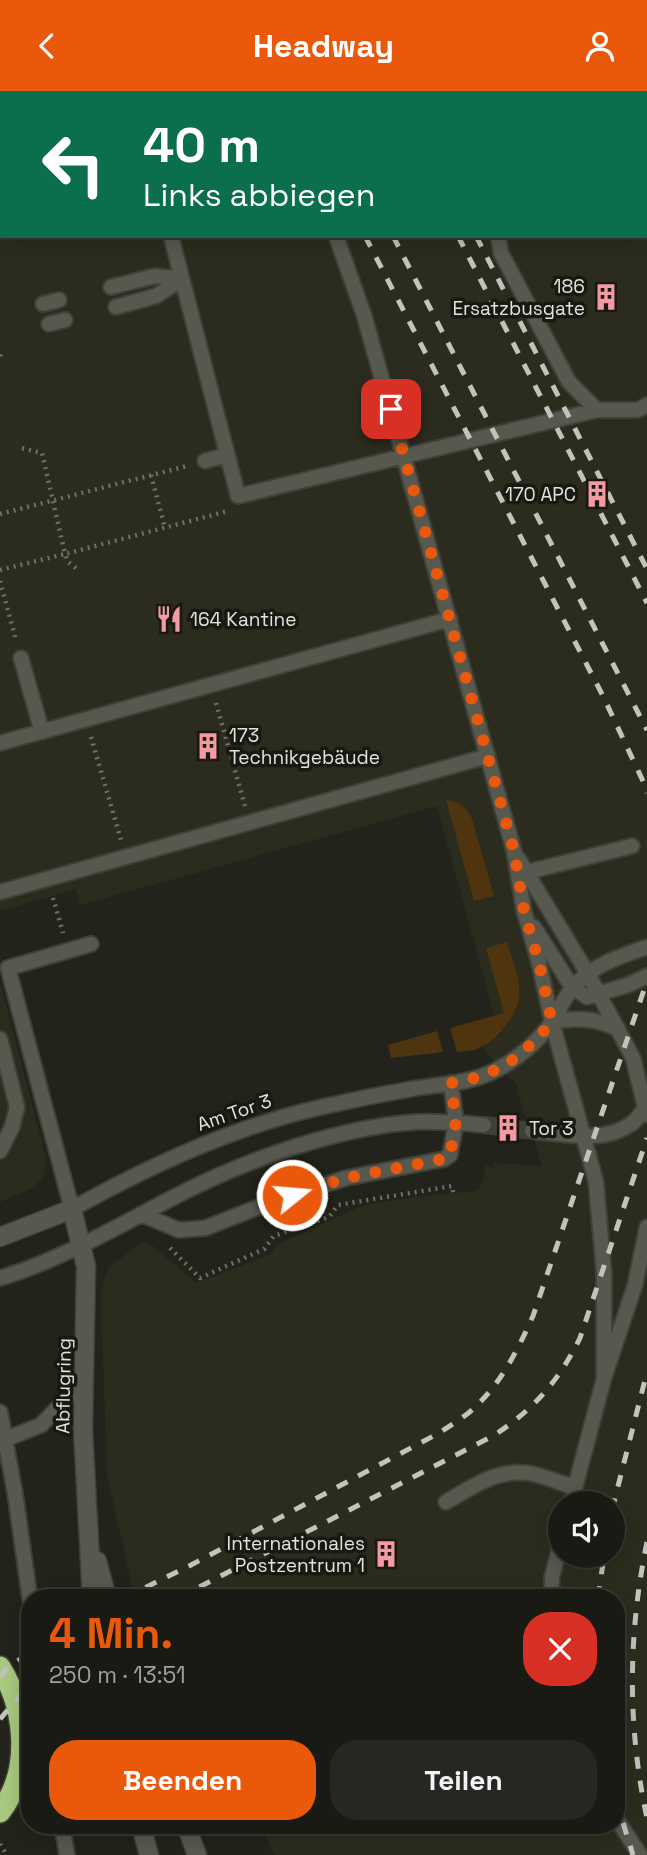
<!DOCTYPE html>
<html lang="de">
<meta charset="utf-8">
<style>
body{margin:0;font-family:"Space Grotesk",sans-serif;background:#272722;color:#f1f3f6;height:100vh;display:flex;flex-direction:column;font-size:26px;white-space:nowrap}
*{box-sizing:border-box;margin:0}
p{font-size:23px;color:#9fa1a0}
.icon{flex:none;width:38px;height:38px;fill:none;stroke:currentColor;stroke-width:2;stroke-linecap:round;stroke-linejoin:round}
.map{position:relative;flex:1;overflow:hidden}
.side{position:absolute;left:21px;top:1498px;width:604px;height:245px;display:flex;flex-direction:column;background:#1a1a14;border-radius:28px;box-shadow:0 4px 18px #0003,0 0 0 2px #383834}
.side>*{flex:none}
.guide{position:absolute;left:0px;top:0px;width:648px;height:147px;box-shadow:0 4px 18px #0003,0 0 0 2px #383834;background:#0b6e4f;color:#fff;overflow:hidden}
.buttons{position:absolute;left:548px;top:1400px;display:grid;gap:14px}
.buttons a{display:grid;place-items:center;width:77px;height:77px;border-radius:50%;background:#1a1a14;box-shadow:0 4px 18px #0003,0 0 0 2px #383834;font-size:35px}
.pin{position:absolute;display:grid;place-items:center;width:60px;height:60px;color:#fff;margin:-30px;border-radius:14px;box-shadow:0 4px 10px #0006}
.me{position:absolute;width:77px;margin:-38px;rotate:73deg;stroke-linejoin:round;filter:drop-shadow(0 0 5px #0008)}
.turn{display:flex;align-items:center;gap:24px;height:147px;padding:0 28px;font-size:32px}
.turn .icon{width:91px;height:91px;stroke-width:2.5}
.turn b{display:block;font-size:49px;line-height:60px}
.round{display:grid;place-items:center;flex:none;width:74px;height:74px;border-radius:28px;background:#272722}
.overview{display:flex;align-items:center;justify-content:space-between;height:119px;padding:0 28px}
h1{font-size:42px;font-weight:700;line-height:52px;color:#ea580c}
.cta{display:flex;gap:14px;margin-top:auto;padding:14px 28px}
.cta a{flex:1;height:80px;border-radius:28px;background:#ea580c;color:#fff;font-size:28px;font-weight:700;line-height:80px;text-align:center}
.cta a+a{background:#272722;color:#f1f3f6}
header{display:flex;justify-content:space-between;align-items:center;height:91px;padding:0 28px;background:#ea580c;color:#fff;font-size:32px;font-weight:700}
.map>svg:first-child{display:block}
.built{fill:#2c2c1e;fill-rule:evenodd}
.green{fill:#4e340f}
.lines{fill:none;stroke-linecap:round;stroke-linejoin:round}
.street-tunnel{stroke:#3f4037;stroke-width:18;stroke-dasharray:18 9;stroke-linecap:butt}
.lane-casing{stroke:#3f4039;stroke-width:18}
.street-casing{stroke:#3f4039;stroke-width:21}
.highway-casing{stroke:#3f4039;stroke-width:24}
.path{stroke:#6f7068;stroke-width:4.5;stroke-dasharray:2 5;stroke-linecap:butt}
.lane{stroke:#57584e;stroke-width:14}
.street{stroke:#57584e;stroke-width:18}
.highway{stroke:#a7c87e;stroke-width:21}
.rail{stroke:#c2c3bd;stroke-width:5;stroke-dasharray:12 12;stroke-linecap:butt}
.route{stroke:#ea580c;stroke-width:12;stroke-dasharray:0 21.6}
.labels{text-anchor:middle;stroke-width:7;stroke-linejoin:round;paint-order:stroke}
.poi-label{font-size:19px;fill:#e2e3dd;stroke:#191911;text-anchor:end}
.street-label{font-size:19px;fill:#e2e3dd;stroke:#191911}
</style>
<header><svg class="icon" aria-label="back" viewBox="0 0 24 24"><path d="M15 5l-7 7 7 7"/></svg>Headway<svg class="icon" aria-label="person" viewBox="0 0 24 24"><circle cx="12" cy="8" r="4"/><path d="M4 21q1-7 8-7t8 7"/></svg></header>
<div class="map">
<svg width="647" height="1764" viewBox="0 0 647 1764">
<rect width="100%" height="100%" fill="#22231a"/>
<!-- built -->
<path class="built" d="M0 0H647V1764H275L260 1734H616V1507H135L107 1385 101 1205 104 1187 110 1175 142 1151 153 1155 196 1192 270 1164 278 1153 361 1115 419 1105 478 1100 484 1087 485 1075 493 1076 494 1072 542 1075 532 1040 523 1019 516 993 499 977 482 955 499 942 437 715 80 814 76 798 0 820ZM2 2H646V145H2ZM560 1412H612V1465H560Z
M0 891 47 1070 42 1087 33 1097 0 1111Z"/>
<!-- green -->
<path class="green" d="M446 709C460 711 466 716 472 728L494 805 474 810Z
M507 851C512 868 521 888 519 906 517 926 493 954 474 959 469 960 463 960 457 961L450 937 504 922 486 857Z
M437 940 443 961 391 967 388 954Z"/>
<g class="lines">
<!-- street-tunnel -->
<path class="street-tunnel" d="M484 1034 532 1040"/>
<defs>
<path id="lane" d="M134 0V2
M265 0 266 2
M39 2 41 0
M452 2V0
M0 6 2 4
M646 17 647 16
M0 38 2 37
M171 145 238 405 597 319
M336 145 364 224 514 760 524 820 539 872 552 931 596 1091 604 1182V1287
M498 145 501 162 569 291 597 319H638L647 314
M111 196 155 185 182 188
M43 213 59 209
M116 216 156 205 182 188
M49 233 65 229
M205 370 227 364
M21 567 42 641
M0 652 450 528
M518 767 588 883 633 967 647 1024
M527 781 632 755
M0 801 488 665
M534 836 572 896 587 906 628 894 647 885
M91 853 8 877 72 1118C151 1074 233 1036 322 1016 352 1009 382 1003 411 998 439 993 469 993 494 980 517 969 540 949 554 928 560 918 565 905 573 896 592 874 621 865 647 856
M552 931C578 926 594 927 618 938
M0 948 17 1016 12 1036 0 1060
M532 1040C565 1043 602 1053 631 1033 637 1029 641 1022 646 1016
M141 1123 179 1139 205 1137 269 1112 346 1087 444 1068 450 1064 456 1031 451 992
M0 1187C64 1168 123 1132 182 1102 248 1068 341 1036 415 1031 438 1030 461 1032 484 1034
M0 1321 15 1402 30 1508
M6 1348 41 1334 84 1290
M446 1411C474 1395 499 1376 533 1383 547 1386 561 1392 575 1397
M571 1412 604 1287 635 1194 647 1136
M551 1507 552 1486 560 1455
M616 1727 640 1764
M62 1734 67 1764"/>
<path id="street" d="M0 1146 72 1118 86 1175 83 1339 92 1507
M97 1470 107 1507
M141 1734 149 1764
M186 1734 197 1764"/>
<path id="highway" d="M0 1576C26 1618 32 1680 0 1721"/>
</defs>
<!-- lane casing -->
<use href="#lane" class="lane-casing"/>
<!-- street casing -->
<use href="#street" class="street-casing"/>
<!-- highway casing -->
<use href="#highway" class="highway-casing"/>
<!-- path -->
<path class="path" d="M0 265 1 263
M151 384 165 437
M0 423 187 375
M76 477 68 471 65 463 228 420
M0 479 65 463 42 362 21 357
M0 490 16 549
M216 612 245 715
M91 646 121 749
M53 807 63 842
M170 1157 200 1187 264 1158 274 1145 329 1126 338 1114 452 1095 454 1105
M0 1753 7 1764"/>
<!-- lane -->
<use href="#lane" class="lane"/>
<!-- street -->
<use href="#street" class="street"/>
<!-- highway -->
<use href="#highway" class="highway"/>
<!-- rail -->
<path class="rail" d="M289 0 290 2
M318 0 319 2
M383 0 384 2
M402 0 403 2
M365 145 603 605 642 688 647 702
M393 145 647 639
M458 145 647 512
M476 145 647 478
M612 1419 647 1281
M647 1451C628 1542 627 1635 647 1727
M124 1507 191 1474 439 1342C451 1334 465 1326 475 1316 502 1291 518 1258 533 1225L647 890
M178 1507 493 1345C533 1319 559 1290 580 1247L647 1047
M598 1507 604 1465
M0 1586 7 1578 30 1561
M0 1628 30 1593
M616 1709 633 1764"/>
</g>
<g class="lines">
<!-- route -->
<path class="route" d="M292 1104 346 1087 444 1068 450 1064 456 1031 451 992C500 984 520 967 552 931L539 872 524 820 514 760 391 318"/>
</g>
<!-- icons -->
<defs>
<symbol id="building-bare" viewBox="-9 -9 18 18"><path d="M-4-6H4V6H1V3H-1V6H-4ZM-2.5-4.3h1.7v1.8h-1.7ZM.8-4.3h1.7v1.8H.8ZM-2.5-1h1.7V.8h-1.7ZM.8-1h1.7V.8H.8Z" fill="#f49aa2" stroke="#191911" stroke-width="2.5" paint-order="stroke"/></symbol>
<symbol id="restaurant-bare" viewBox="-9 -9 18 18"><path d="M-5-6h1v4h1v-4h1v4h1v-4h1v5L-1.5 .5V6h-2V.5L-5-1ZM5-6V6H3V1.5H1.5Q1.5-4 5-6Z" fill="#f49aa2" stroke="#191911" stroke-width="2.5" paint-order="stroke"/></symbol>
</defs>
<g fill-rule="evenodd">
<use href="#building-bare" x="587" y="187" width="38" height="38"/>
<use href="#building-bare" x="578" y="384" width="38" height="38"/>
<use href="#restaurant-bare" x="150" y="509" width="38" height="38"/>
<use href="#building-bare" x="189" y="636" width="38" height="38"/>
<use href="#building-bare" x="489" y="1018" width="38" height="38"/>
<use href="#building-bare" x="367" y="1444" width="38" height="38"/>
</g>
<g class="labels">
<!-- poi labels -->
<g class="poi-label">
<text x="585" y="202">186<tspan x="585" dy="22">Ersatzbusgate</tspan></text>
<text x="576" y="410">170 APC</text>
<text x="190" y="535" text-anchor="start">164 Kantine</text>
<text x="229" y="651" text-anchor="start">173<tspan x="229" dy="22">Technikgebäude</tspan></text>
<text x="529" y="1044" text-anchor="start">Tor 3</text>
<text x="365" y="1459">Internationales<tspan x="365" dy="22">Postzentrum 1</tspan></text>
</g>
<!-- street labels -->
<g class="street-label">
<text transform="translate(234 1021) rotate(-19)" y="7">Am Tor 3</text>
<text transform="translate(63 1295) rotate(-89)" y="7">Abflugring</text>
</g>
</g>
</svg>
<div class="buttons">
<a><svg class="icon" aria-label="sound" viewBox="0 0 24 24"><path d="M4 9h4l5-4v14l-5-4H4zM17 9q2 3 0 6"/></svg></a>
</div>
<div class="pin" style="left:391px;top:318px;background:#d93025"><svg class="icon" aria-label="arrive" viewBox="0 0 24 24"><path d="M6 21V4h12l-3 4 3 4H6"/></svg></div>
<svg class="me" style="left:292px;top:1104px" viewBox="-20 -20 40 40"><circle r="17" fill="#ea580c" stroke="#fff" stroke-width="3"/><path d="M0-11L8 9 0 5-8 9z" fill="#fff"/></svg>
<div class="guide">
<div class="turn"><svg class="icon" aria-label="left" viewBox="0 0 24 24"><path d="M17 20v-9H6M10 6l-5 5 5 5"/></svg><div><b>40 m</b>Links abbiegen</div></div>
</div>
<section class="side">
<div class="overview"><div><h1>4 Min.</h1><p>250 m · 13:51</p></div><a class="round" style="background:#d93025;color:#fff"><svg class="icon" aria-label="close" viewBox="0 0 24 24"><path d="M6 6l12 12M18 6L6 18"/></svg></a></div>
<div class="cta"><a>Beenden</a><a>Teilen</a></div>
</section>
</div>
